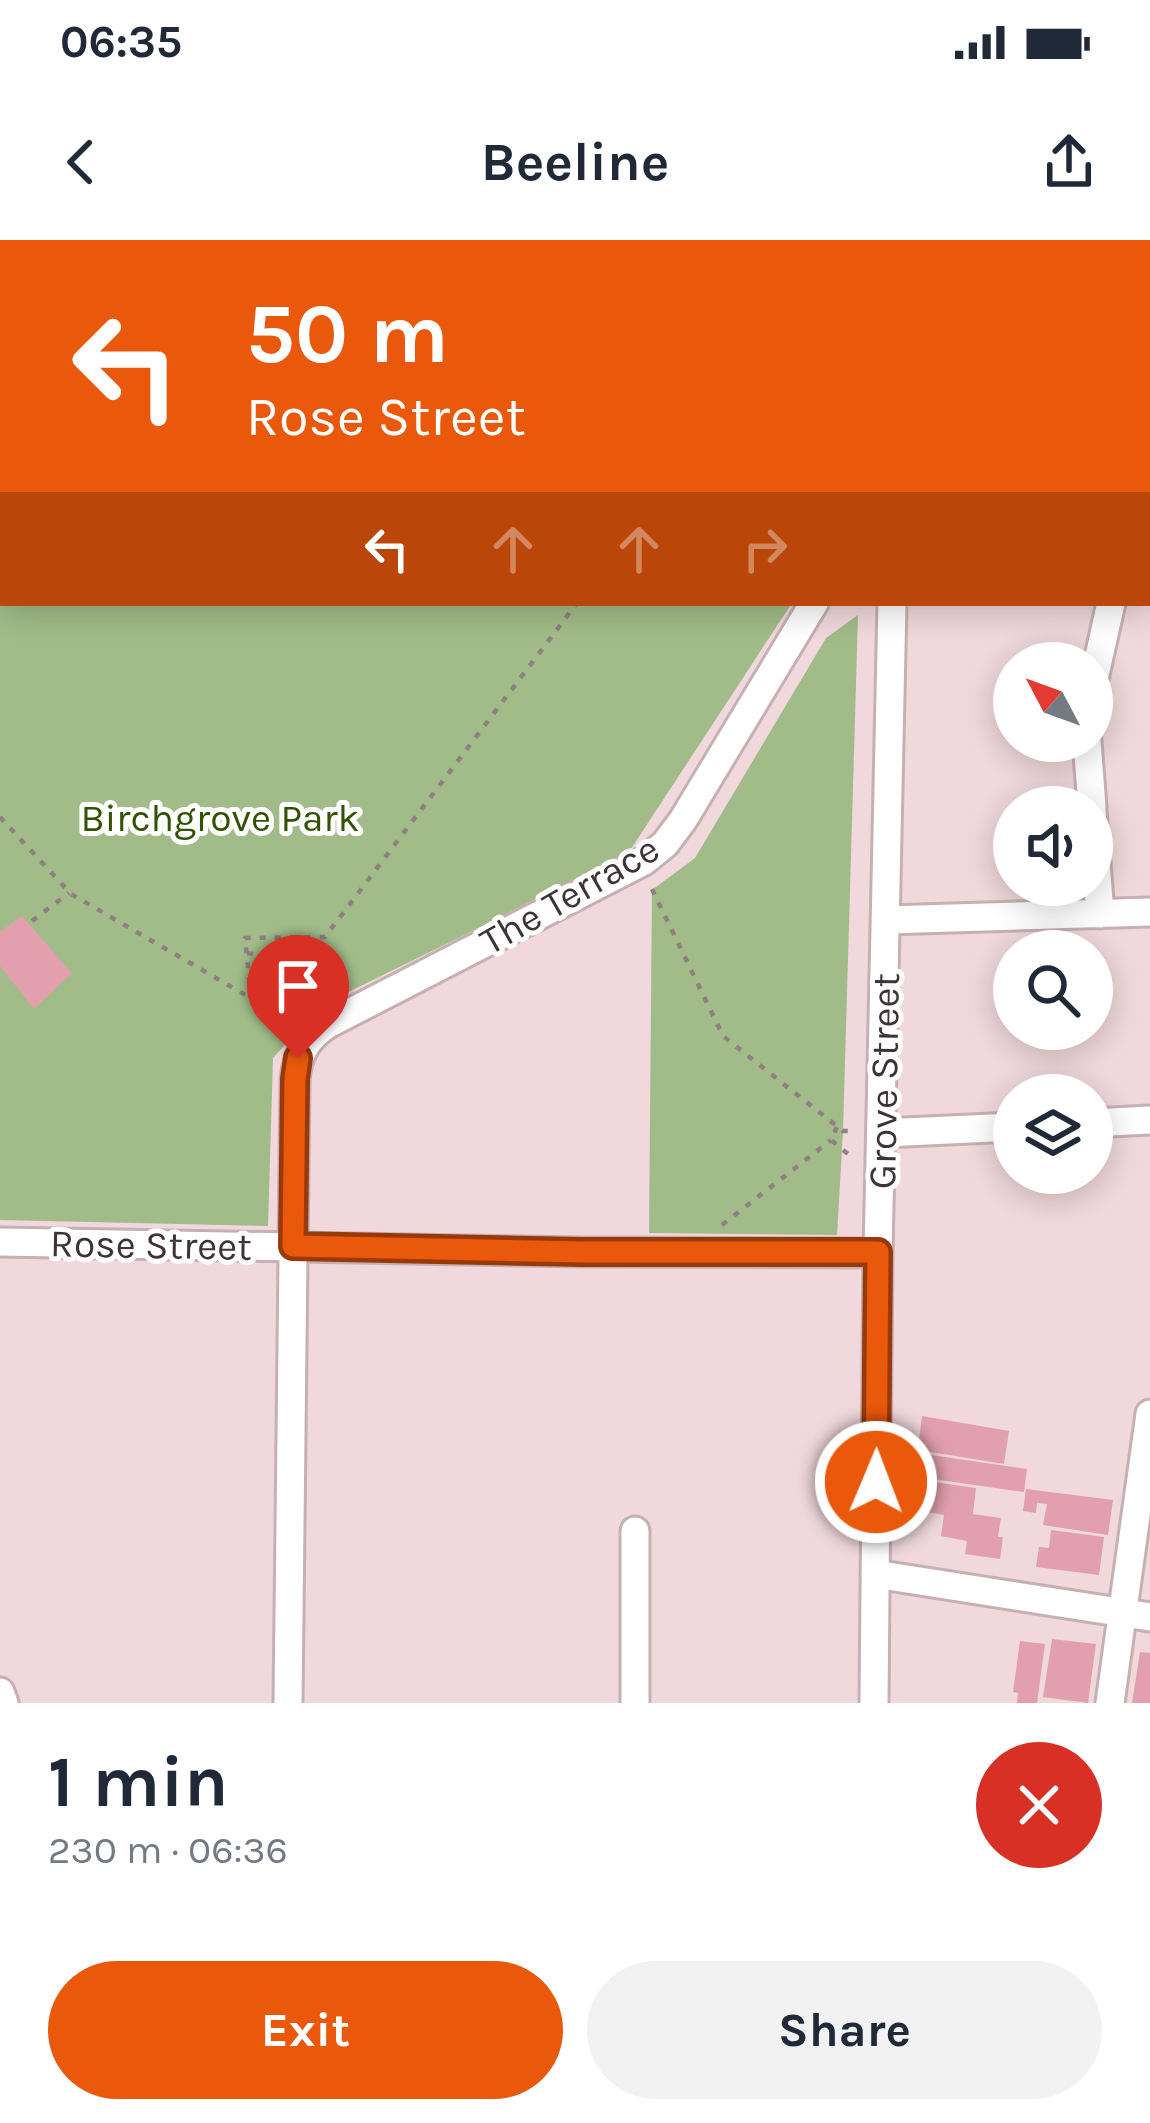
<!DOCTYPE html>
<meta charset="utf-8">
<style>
body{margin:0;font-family:Karla,sans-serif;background:#f2f2f3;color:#1f2937;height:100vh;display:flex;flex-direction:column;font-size:45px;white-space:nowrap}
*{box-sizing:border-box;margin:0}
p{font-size:39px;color:#747a83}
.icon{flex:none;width:66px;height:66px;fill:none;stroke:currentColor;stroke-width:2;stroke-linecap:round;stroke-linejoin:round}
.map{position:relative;height:1463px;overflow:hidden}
.drawer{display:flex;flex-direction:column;background:#fff;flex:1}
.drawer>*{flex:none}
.banner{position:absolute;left:0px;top:0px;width:1152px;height:366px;box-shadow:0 6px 30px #0003;background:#ea580c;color:#fff;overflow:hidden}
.needle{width:78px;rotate:311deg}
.tools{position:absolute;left:993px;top:402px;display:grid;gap:24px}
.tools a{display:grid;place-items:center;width:120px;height:120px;border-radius:50%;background:#fff;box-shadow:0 6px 30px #0003;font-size:60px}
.pin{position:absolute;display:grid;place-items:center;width:102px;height:102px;color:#fff;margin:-123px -51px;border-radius:50% 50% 50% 0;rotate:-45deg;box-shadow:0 0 12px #0007}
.pin .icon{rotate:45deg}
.me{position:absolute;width:132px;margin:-66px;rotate:1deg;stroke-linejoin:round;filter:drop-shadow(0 0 9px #0008)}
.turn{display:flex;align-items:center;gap:42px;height:252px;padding:0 48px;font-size:54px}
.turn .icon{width:156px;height:156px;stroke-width:2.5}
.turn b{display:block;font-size:84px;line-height:102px}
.lanes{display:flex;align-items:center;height:114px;padding:0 48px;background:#0003;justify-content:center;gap:60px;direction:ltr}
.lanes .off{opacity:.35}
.round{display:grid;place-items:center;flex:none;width:126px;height:126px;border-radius:63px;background:#f2f2f3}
.summary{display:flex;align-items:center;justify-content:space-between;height:204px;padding:0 48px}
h1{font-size:72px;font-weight:700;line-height:90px}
.action{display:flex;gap:24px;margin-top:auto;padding:24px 48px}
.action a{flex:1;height:138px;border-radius:72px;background:#ea580c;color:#fff;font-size:48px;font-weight:700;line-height:138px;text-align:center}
.action a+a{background:#f2f2f3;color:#1f2937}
.status{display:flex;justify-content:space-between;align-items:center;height:84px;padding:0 60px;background:#fff;direction:ltr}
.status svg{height:33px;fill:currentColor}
header{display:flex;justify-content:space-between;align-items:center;height:156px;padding:0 48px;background:#fff;font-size:54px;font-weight:700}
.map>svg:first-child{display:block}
.green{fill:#a1bc89}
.building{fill:#e2a0af}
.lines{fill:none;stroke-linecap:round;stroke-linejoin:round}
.street-casing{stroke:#c7b0b4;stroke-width:33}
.path{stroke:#918083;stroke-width:4.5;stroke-dasharray:6 9;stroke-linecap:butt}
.street{stroke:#fff;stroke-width:27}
.route-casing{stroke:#983908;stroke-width:30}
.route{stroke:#ea580c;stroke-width:21}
.labels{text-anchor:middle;stroke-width:10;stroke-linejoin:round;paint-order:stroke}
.park-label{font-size:39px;fill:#315200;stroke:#fff}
.street-label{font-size:39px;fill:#3e3436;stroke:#fff}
</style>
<div class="status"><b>06:35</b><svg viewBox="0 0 49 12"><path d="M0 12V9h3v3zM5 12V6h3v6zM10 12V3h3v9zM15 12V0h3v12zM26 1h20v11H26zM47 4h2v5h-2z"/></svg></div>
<header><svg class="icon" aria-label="back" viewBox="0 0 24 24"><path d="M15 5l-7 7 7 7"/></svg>Beeline<svg class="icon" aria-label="share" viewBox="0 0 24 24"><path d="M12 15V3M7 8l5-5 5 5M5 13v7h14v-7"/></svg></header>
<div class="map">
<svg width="1150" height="1463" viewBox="0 0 1150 1463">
<rect width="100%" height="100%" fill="#f0d8dc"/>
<!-- green -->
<path class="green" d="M0 0H855V3H3V363H792L627 615 320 766 273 818 268 986 0 980Z
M858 375 843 891 837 995 649 993 652 650 695 618 826 398Z"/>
<!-- building -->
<path class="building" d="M22 676 72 733 34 769 0 726V692Z
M922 1176 1009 1191 1004 1224 918 1210Z
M918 1213 1027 1229 1024 1252 919 1237Z
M933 1242 976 1248 973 1274 1001 1278 998 1297H1003L1000 1319 965 1314 967 1301 941 1296 944 1275 928 1272Z
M1026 1249 1113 1260 1108 1295 1043 1285 1047 1264 1037 1263 1036 1273 1023 1271Z
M1051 1290 1104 1297 1099 1335 1036 1327 1039 1307 1049 1308Z
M1052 1399 1096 1404 1088 1463 1043 1457Z
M1020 1401 1045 1404 1037 1463H1017L1018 1453 1013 1452Z
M1140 1412 1150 1413V1463H1132Z"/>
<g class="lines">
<defs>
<path id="street" d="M896 3V0
M1149 194 1150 189
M1092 448 1111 363
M1087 501 1092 567
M1092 571 1100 674
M886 680 1150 672
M1092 883 1150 880
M883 893 1014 887
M0 1002 582 1012 878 1013
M875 1334 1150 1377
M0 1452 4 1463
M288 1463 295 839C298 814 306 798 328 784L644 621 665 604 683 580 814 363
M635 1463V1291
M874 1463 878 1013 892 363
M1110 1463 1150 1174"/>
</defs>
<!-- street casing -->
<use href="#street" class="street-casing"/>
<!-- path -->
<path class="path" d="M642 0 643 3
M1149 139H1150
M0 577 71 654 254 760 290 785
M652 649 723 796 843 891H852
M32 681 69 653
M247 713 321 724
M251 758 245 698 325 697 577 363
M837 887 831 900 848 914
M722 985 831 900"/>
<!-- street -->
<use href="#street" class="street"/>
</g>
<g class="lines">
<defs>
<path id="route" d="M298 818 295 839 293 1006 582 1012H878L876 1242"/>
</defs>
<!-- route casing -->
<use href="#route" class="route-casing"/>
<!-- route -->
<use href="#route" class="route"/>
</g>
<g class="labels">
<!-- park labels -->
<g class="park-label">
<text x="220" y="591">Birchgrove Park</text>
</g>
<!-- street labels -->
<g class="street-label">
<text transform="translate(569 654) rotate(-30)" y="14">The Terrace</text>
<text transform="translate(883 841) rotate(-89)" y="14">Grove Street</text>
<text transform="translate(151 1004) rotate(1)" y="14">Rose Street</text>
</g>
</g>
</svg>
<div class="tools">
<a><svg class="needle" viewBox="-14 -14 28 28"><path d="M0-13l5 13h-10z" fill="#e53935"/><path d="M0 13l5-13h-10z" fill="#747a83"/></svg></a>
<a><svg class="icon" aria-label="sound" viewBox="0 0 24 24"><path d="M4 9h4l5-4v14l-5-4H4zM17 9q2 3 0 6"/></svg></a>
<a><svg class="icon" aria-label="search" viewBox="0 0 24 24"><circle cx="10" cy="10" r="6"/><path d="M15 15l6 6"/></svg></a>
<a><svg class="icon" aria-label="layers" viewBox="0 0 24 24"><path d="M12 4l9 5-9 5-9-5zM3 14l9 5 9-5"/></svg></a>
</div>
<div class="pin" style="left:298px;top:818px;background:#d93025"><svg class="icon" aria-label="arrive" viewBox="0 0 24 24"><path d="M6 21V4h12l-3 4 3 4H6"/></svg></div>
<svg class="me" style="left:876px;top:1242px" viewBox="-20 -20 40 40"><circle r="17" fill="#ea580c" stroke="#fff" stroke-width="3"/><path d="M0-11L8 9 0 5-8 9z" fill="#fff"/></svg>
<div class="banner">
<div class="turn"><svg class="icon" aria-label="left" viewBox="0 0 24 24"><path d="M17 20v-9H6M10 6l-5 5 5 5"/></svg><div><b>50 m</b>Rose Street</div></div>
<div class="lanes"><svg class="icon" aria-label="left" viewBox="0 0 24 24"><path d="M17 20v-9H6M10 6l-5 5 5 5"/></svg><svg class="icon off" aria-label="ahead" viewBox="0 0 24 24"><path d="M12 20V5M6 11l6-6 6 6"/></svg><svg class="icon off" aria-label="ahead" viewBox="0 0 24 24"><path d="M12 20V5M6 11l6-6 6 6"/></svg><svg class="icon off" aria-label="right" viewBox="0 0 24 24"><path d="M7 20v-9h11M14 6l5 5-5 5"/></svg></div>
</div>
</div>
<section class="drawer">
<div class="summary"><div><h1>1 min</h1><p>230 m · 06:36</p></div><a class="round" style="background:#d93025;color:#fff"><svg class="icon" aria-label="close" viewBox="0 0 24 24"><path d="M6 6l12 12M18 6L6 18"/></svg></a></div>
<div class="action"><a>Exit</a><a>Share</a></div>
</section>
